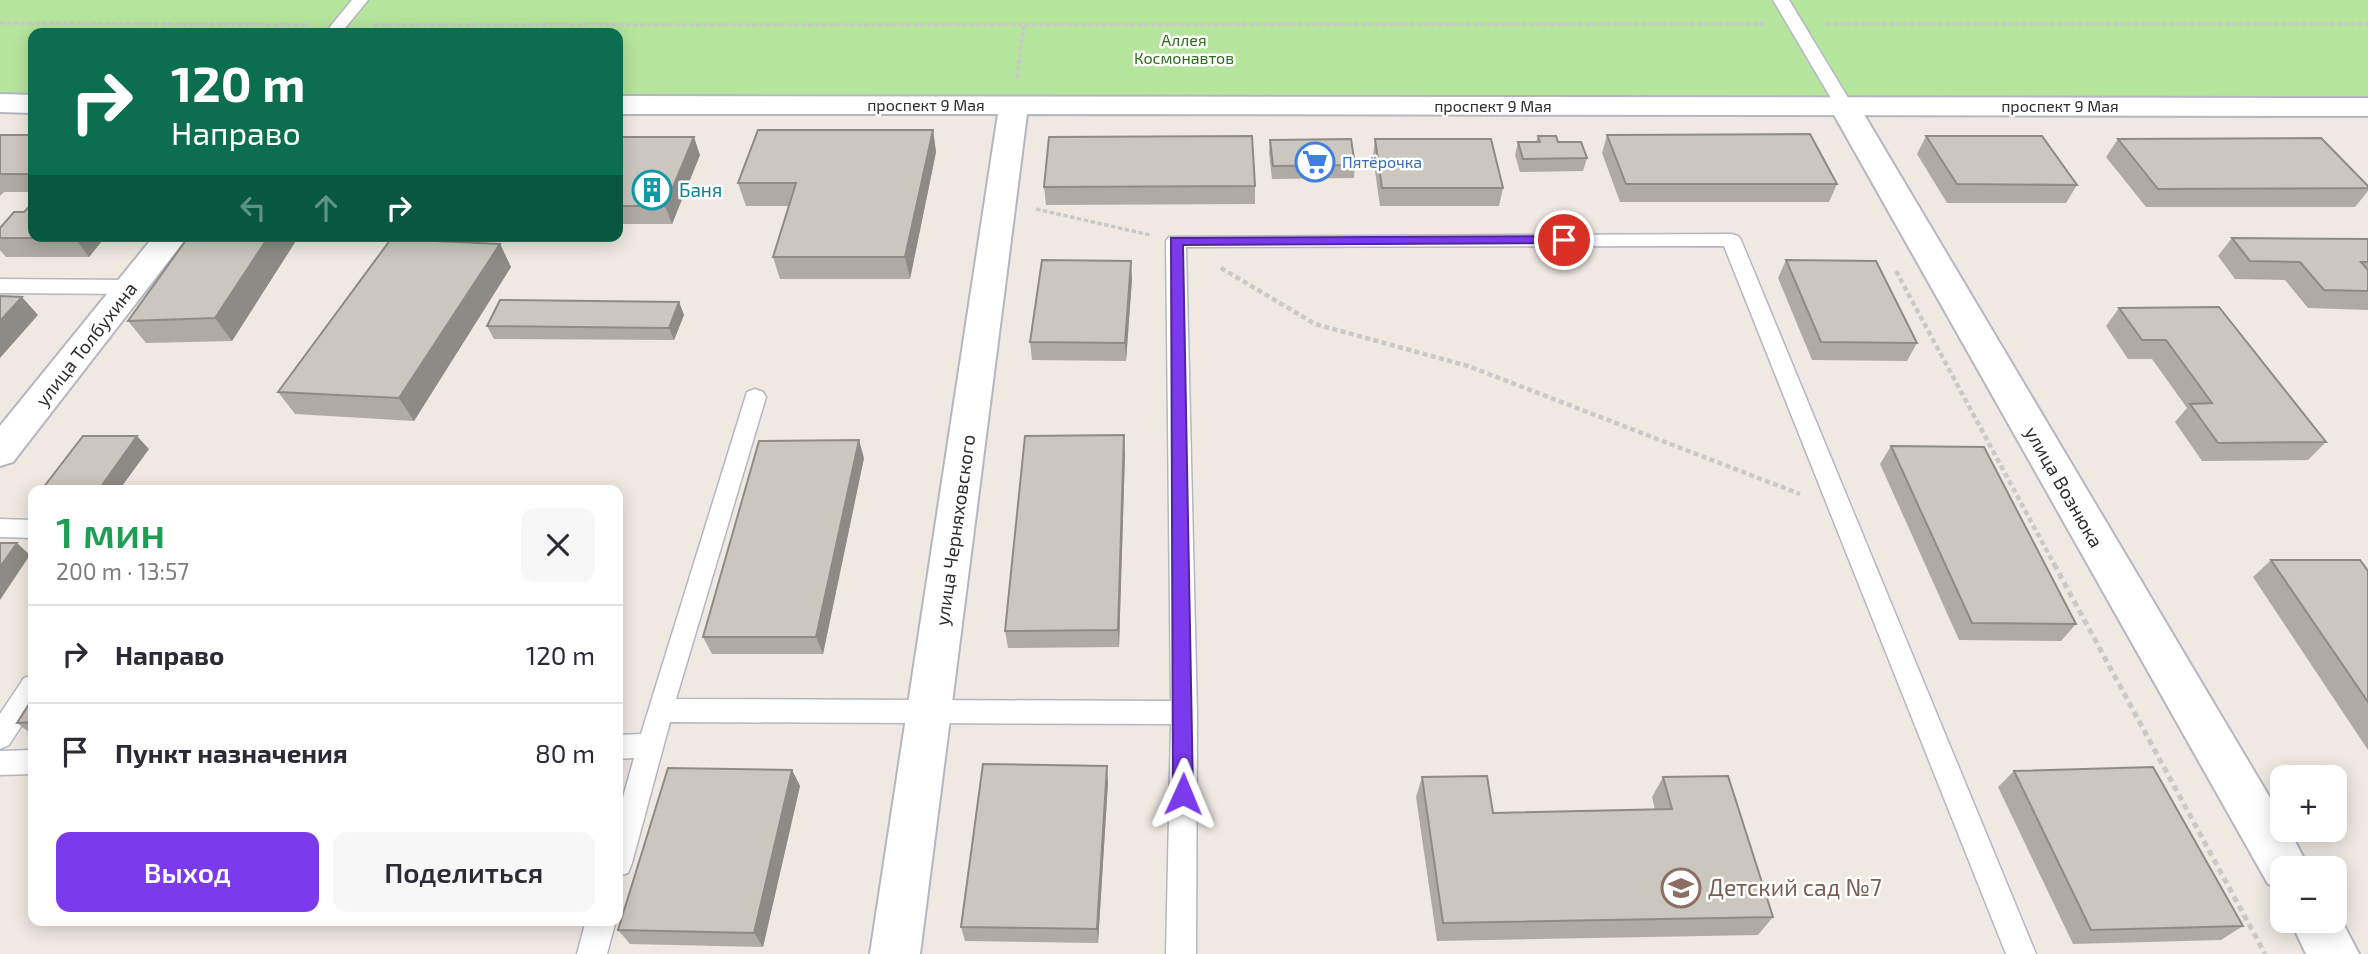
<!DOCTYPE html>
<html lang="ru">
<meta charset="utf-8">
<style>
body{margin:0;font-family:"Exo 2",sans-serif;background:#f7f7f7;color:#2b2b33;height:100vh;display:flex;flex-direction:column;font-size:26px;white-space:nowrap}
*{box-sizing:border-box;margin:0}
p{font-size:23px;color:#7c7c81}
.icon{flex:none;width:38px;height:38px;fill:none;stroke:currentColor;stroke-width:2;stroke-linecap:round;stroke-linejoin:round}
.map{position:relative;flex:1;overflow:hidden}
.drawer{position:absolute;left:28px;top:485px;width:595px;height:441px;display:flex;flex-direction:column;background:#fff;border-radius:14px;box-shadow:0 4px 18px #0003}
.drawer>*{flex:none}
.hud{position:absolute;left:28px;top:28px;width:595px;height:214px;border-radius:14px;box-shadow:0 4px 18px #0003;background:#0b6e4f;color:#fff;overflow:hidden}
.controls{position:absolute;left:2270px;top:765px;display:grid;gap:14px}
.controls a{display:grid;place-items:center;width:77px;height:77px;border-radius:14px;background:#fff;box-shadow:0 4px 18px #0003;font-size:35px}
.pin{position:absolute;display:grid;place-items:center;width:60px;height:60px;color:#fff;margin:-30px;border:4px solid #fff;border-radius:50%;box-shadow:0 2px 7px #0007}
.me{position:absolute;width:77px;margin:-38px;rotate:1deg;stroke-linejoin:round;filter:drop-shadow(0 0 5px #0008)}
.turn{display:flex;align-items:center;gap:24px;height:147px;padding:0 28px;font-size:32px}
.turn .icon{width:91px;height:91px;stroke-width:2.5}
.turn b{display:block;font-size:49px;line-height:60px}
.lanes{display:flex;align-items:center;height:66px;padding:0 28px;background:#0003;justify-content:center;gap:35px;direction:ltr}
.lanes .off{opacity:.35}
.round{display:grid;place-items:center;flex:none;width:74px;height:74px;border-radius:14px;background:#f7f7f7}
.summary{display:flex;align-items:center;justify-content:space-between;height:119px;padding:0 28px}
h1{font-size:42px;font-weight:600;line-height:52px;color:#1e9e55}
.cta{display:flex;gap:14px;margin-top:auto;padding:14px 28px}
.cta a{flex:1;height:80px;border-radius:14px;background:#7c3aed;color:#fff;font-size:28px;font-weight:600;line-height:80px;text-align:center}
.cta a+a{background:#f7f7f7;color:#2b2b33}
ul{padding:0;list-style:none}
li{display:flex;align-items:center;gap:21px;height:98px;padding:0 28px;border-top:2px solid #e1e1e2}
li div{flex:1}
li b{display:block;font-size:26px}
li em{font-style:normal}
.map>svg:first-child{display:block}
.green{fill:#b6e59e}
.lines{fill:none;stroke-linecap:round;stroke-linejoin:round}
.service-casing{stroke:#b4b7c1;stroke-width:3}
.minor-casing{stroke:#b4b7c1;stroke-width:4}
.tertiary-casing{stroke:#b4b7c1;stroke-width:4}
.path-far2{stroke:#c9c9c9;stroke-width:3.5;stroke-dasharray:4.5 2.5;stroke-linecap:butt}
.path-far1{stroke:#c9c9c9;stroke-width:4.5;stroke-dasharray:5 3.5;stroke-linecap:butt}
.path{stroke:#c9c9c9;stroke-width:5;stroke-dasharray:6 4.5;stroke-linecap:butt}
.service{fill:#fff;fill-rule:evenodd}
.minor{fill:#fff;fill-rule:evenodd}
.tertiary{fill:#fff;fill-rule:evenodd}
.wall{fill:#afaba4}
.shaded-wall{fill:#8e8b86}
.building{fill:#cbc7bf;stroke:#8e8b86;stroke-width:2}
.route{fill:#7c3aed;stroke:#51269a;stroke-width:2}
.labels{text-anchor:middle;stroke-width:5;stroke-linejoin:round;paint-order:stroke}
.far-park-label{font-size:16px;fill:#2c6e1b;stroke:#fff}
.far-street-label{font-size:16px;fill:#2e2e2e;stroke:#fff}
.far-shop-label{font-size:16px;fill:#366cbe;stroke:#fff;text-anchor:start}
.culture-label{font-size:19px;fill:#0d838f;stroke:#fff;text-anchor:start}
.street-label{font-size:19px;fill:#2e2e2e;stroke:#fff}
.near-education-label{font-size:23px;fill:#785e54;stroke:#fff;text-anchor:start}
</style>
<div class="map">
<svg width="2368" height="954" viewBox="0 0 2368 954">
<rect width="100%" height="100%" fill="#efe9e1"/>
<!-- green -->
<path class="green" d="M0 0H2368V98H618V33H33V98H0Z"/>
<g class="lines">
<defs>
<path id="service" d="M352 0H368L341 33H325Z
M1773 0H1789L1853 106 1850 110H1838Z
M1731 234 1738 236 1741 240 2036 954H2006L1724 246 1186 247 1197 713 1196 954H1166L1171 724 670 722 632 863 628 873 618 876V815L634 758 618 759V735L641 734 747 392 755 389 763 392 766 397 676 699 1171 701 1166 241 1169 237Z
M0 279 131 280 138 282 141 287 138 292 131 294 0 293Z
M0 519 33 520V538L0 537Z
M33 675V708L9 745 0 749V714L24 678Z
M33 750V774L0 775V751Z
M586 920H616L607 954H577Z"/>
<path id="minor" d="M1844 97 1854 100 1859 106 2282 818V830H2289L2309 868H2282V890L2268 884 1829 106 1834 100Z
M154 236H188L13 462 0 466V426Z
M2334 906 2359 954H2306L2290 920H2334Z"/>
<path id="tertiary" d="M0 94 33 95V113L0 112Z
M618 96 2368 98V116L1027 114 920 954H870L998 114H618Z"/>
</defs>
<!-- service casing -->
<use href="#service" class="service-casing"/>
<!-- minor casing -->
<use href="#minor" class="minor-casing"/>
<!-- tertiary casing -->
<use href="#tertiary" class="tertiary-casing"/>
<!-- path-far2 -->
<path class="path-far2" d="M0 23 309 25
M1826 24H2368
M374 25 1765 24
M1017 78 1024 24
M1036 209 1150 235"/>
<!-- path-far1 -->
<path class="path-far1" d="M1221 268 1315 324 1468 366 1800 494
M1896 271 2055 566"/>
<!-- path -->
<path class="path" d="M2054 564 2265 954"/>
<!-- service -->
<use href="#service" class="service"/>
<!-- minor -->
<use href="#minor" class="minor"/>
<!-- tertiary -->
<use href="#tertiary" class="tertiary"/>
</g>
<!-- wall -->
<path class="wall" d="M933 130 936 152 910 279H780L773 257 789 206H746L738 183Z
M0 135H33V192H4L0 196Z
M1607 135 1837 184 1829 202H1620L1602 153Z
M1538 136 1558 142 1587 158 1583 171 1520 172 1515 155 1518 142H1536Z
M1926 136 2077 185 2066 203H1947L1917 154Z
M618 137 700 155 672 224H618Z
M1375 139 1503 188 1499 206H1380L1373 157Z
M2118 139 2368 186V191L2355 207H2146L2106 157Z
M1270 140 1355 165 1354 178 1272 179 1269 153Z
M1255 186V204L1046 205 1044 187Z
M24 212 33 236H106L89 257H6L0 250V228Z
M189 236H299L232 341 146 343 128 321Z
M2232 238 2368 239V310L2308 308 2285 280 2235 279 2218 256Z
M500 244 511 267 414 421 295 414 278 392Z
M1786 260 1917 343 1907 361 1812 360 1778 278Z
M1132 279 1126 361 1032 360 1030 342Z
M679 302 684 315 674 340 494 339 487 326Z
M2119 308 2326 442 2308 460 2202 461 2175 422 2187 408 2152 359H2128L2106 326Z
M1891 446 2076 624 2061 641 1959 640 1880 464Z
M149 449 119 490H46L43 488Z
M1125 453 1119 647 1008 648 1005 631Z
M864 458 823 654H712L703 637Z
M2271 560 2368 571V750L2253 577Z
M33 698V735L17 723Z
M792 770 800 786 763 947 630 944 618 930Z
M2014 771 2243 926 2221 940 2073 944 1998 787Z
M1422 777 1493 813 1655 810 1652 797 1663 777 1773 917 1758 935 1437 941 1416 797Z
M1108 782 1098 943 965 941 961 927Z"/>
<!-- shaded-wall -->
<path class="shaded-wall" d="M933 130 936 152 910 279 905 257Z
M694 137 700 155 672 224 665 206Z
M76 236H106L89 257 75 238Z
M269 236H299L232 341 215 318Z
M500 244 511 267 414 421 399 398Z
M1131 261 1132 279 1126 361 1125 343Z
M22 297 38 315 0 358V321Z
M679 302 684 315 674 340 669 328Z
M1124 435 1125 453 1119 647 1118 630Z
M137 436 149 449 119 490H102L100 488Z
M859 440 864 458 823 654 816 637Z
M17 543 30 555 0 600V567Z
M1107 766 1108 782 1098 943 1097 929Z
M792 770 800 786 763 947 754 933Z"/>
<!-- building -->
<path class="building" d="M758 130H933L905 257H773L796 183H738Z
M1810 134 1837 184H1626L1607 135Z
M0 135H33V174H0Z
M1252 136 1255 186 1044 187 1049 137Z
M1538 136H1556L1558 142H1581L1587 158 1523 159 1518 142H1540Z
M1926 136H2042L2077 185 1957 184Z
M618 137H694L665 206H618Z
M2321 138 2368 186V188L2158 189 2118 139Z
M1351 139 1355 165 1273 166 1270 140Z
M1375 139H1491L1503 188H1382Z
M33 203V236H76L75 238H0V228L14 212H24Z
M189 236H269L215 318 128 321Z
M2232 238 2368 239V262H2361L2368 270V291L2324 290 2300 262 2250 261Z
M391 239 500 244 399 398 278 392Z
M1042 260 1131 261 1125 343 1030 342Z
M1786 260 1876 261 1917 343 1821 342Z
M0 296 22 297 0 321Z
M500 300 679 302 669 328 487 326Z
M2219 307 2326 442 2218 443 2190 404 2212 403 2166 340H2142L2119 308Z
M1124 435 1118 630 1005 631 1025 436Z
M83 436H137L100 488H43Z
M859 440 816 637H703L759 441Z
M1891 446 1984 447 2076 624 1972 623Z
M0 543H17L0 567Z
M2271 560H2360L2368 571V702Z
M33 698V722L17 723Z
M983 764 1107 766 1097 929 961 927Z
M2153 767 2243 926 2091 930 2014 771Z
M668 768 792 770 754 933 618 930Z
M1487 776 1493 813 1672 809 1663 777 1728 776 1773 917 1443 923 1422 777Z"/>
<!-- route -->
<path class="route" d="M1564 236 1571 240 1569 243 1183 245 1193 794 1190 800 1183 802 1176 800 1173 794 1171 238Z"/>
<!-- icons -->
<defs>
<symbol id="supermarket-ring" viewBox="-11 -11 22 22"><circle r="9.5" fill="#fff" stroke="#3f7fe0" stroke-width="1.5"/><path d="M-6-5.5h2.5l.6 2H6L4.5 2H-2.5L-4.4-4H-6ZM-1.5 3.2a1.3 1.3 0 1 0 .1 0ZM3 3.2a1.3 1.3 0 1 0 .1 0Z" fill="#3f7fe0"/></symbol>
<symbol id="building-ring" viewBox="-11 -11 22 22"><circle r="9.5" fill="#fff" stroke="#0f9aa8" stroke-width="1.5"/><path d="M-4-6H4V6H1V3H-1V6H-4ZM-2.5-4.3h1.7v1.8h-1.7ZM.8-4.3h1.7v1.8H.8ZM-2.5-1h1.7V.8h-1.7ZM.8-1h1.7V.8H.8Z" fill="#0f9aa8"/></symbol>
<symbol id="school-ring" viewBox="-11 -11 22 22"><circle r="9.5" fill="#fff" stroke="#8d6e63" stroke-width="1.5"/><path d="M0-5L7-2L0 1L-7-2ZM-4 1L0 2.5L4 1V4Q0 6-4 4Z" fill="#8d6e63"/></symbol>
</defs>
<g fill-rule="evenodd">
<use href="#supermarket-ring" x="1293" y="140" width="44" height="44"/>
<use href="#building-ring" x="630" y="168" width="44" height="44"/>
<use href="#school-ring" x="1659" y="866" width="44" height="44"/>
</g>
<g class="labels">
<!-- far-park labels -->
<g class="far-park-label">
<text x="1184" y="46">Аллея<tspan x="1184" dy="18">Космонавтов</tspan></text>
</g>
<!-- far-street labels -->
<g class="far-street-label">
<text x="926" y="111">проспект 9 Мая</text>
<text x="1493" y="112">проспект 9 Мая</text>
<text x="2060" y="112">проспект 9 Мая</text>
</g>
<!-- far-shop labels -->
<g class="far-shop-label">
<text x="1342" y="168">Пятёрочка</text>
</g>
<!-- culture labels -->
<g class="culture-label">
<text x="679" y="197">Баня</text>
</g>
<!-- street labels -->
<g class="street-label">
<text transform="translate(86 344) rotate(-52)" y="7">улица Толбухина</text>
<text transform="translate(2064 487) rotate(60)" y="7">улица Вознюка</text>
<text transform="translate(955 530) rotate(-82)" y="7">улица Черняховского</text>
</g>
<!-- near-education labels -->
<g class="near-education-label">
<text x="1708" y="896">Детский сад №7</text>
</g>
</g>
</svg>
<div class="controls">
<a>+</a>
<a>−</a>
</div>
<div class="pin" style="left:1564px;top:240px;background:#d93025"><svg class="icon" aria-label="arrive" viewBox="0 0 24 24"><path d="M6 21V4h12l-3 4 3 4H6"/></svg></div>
<svg class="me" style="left:1183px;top:794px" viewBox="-20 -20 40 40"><path d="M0-17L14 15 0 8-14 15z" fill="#7c3aed" stroke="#fff" stroke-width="4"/></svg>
<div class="hud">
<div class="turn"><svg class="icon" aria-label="right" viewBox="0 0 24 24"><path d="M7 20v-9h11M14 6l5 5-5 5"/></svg><div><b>120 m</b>Направо</div></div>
<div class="lanes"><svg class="icon off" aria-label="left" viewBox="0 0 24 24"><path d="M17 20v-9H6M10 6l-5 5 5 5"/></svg><svg class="icon off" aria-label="ahead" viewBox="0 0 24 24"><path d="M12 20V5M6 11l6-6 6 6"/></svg><svg class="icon" aria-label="right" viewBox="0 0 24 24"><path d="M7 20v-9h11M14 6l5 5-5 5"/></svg></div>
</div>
<section class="drawer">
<div class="summary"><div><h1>1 мин</h1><p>200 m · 13:57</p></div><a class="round"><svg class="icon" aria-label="close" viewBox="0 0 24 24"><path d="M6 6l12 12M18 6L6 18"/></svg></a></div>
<ul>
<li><svg class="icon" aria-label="right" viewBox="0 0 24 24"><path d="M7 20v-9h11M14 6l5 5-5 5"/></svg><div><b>Направо</b></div><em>120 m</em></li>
<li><svg class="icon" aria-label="arrive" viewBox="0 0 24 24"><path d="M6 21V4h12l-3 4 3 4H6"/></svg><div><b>Пункт назначения</b></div><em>80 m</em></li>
</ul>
<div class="cta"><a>Выход</a><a>Поделиться</a></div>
</section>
</div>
